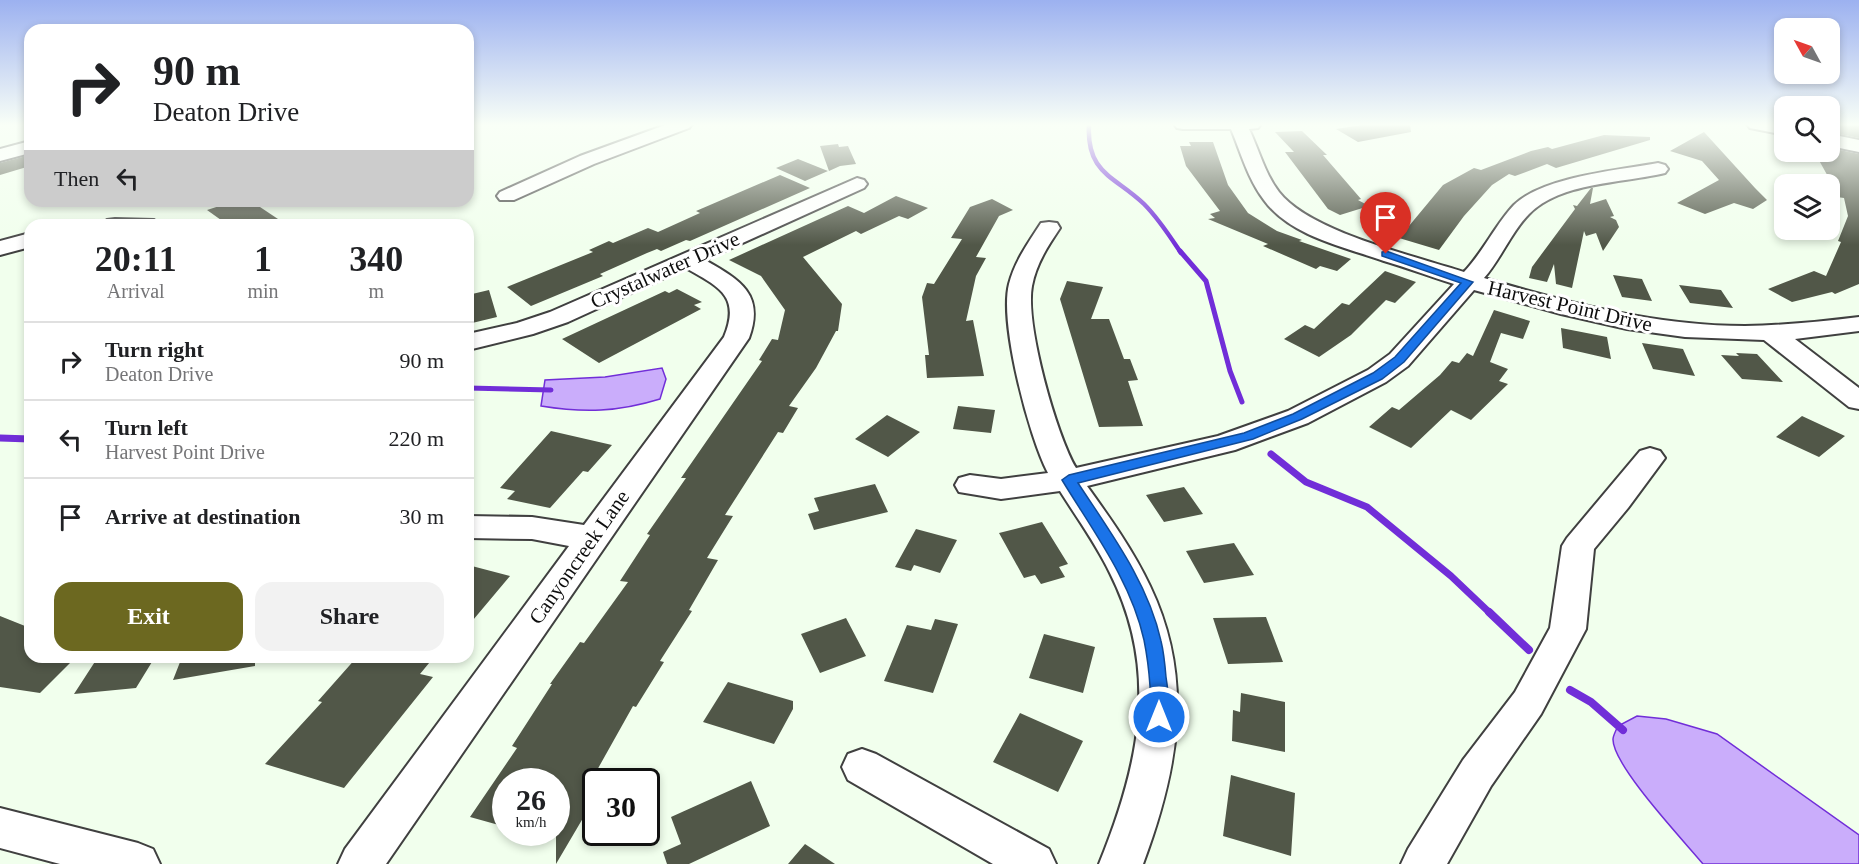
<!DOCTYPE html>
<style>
body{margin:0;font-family:Georgia,serif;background:#f2f2f2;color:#202124;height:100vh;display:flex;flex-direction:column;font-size:22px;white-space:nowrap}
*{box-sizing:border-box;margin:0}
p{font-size:20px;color:#757577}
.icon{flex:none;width:33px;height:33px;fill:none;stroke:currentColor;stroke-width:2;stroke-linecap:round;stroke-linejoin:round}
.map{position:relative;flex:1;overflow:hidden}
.sheet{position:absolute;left:24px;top:219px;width:450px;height:444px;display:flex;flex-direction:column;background:#fff;border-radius:18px;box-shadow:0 3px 9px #0003}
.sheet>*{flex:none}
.top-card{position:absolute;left:24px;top:24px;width:450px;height:183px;border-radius:18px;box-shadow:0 3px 9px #0003;background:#fff;color:#202124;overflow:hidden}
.needle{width:39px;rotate:310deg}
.buttons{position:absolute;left:1774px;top:18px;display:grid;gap:12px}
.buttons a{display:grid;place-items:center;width:66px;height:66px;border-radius:12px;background:#fff;box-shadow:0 3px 9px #0003;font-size:30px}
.speed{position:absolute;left:492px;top:768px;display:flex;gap:12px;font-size:30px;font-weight:700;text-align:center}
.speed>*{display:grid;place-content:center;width:78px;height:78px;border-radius:50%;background:#fff;box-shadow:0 3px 9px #0003;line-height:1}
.speed small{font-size:15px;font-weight:400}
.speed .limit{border:3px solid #111;border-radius:9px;background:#fff;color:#111}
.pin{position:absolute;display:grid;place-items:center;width:51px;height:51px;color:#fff;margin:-62px -26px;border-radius:50% 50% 50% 0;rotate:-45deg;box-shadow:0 0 6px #0007}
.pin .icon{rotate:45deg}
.me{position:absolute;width:66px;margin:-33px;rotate:0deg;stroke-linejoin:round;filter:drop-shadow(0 0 4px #0008)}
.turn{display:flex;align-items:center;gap:21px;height:126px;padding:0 30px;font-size:27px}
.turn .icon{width:78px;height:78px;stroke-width:2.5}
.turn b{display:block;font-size:42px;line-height:51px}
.then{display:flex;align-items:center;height:57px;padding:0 30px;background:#0003;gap:12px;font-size:22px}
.eta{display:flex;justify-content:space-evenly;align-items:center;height:102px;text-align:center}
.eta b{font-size:36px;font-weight:800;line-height:42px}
.button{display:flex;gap:12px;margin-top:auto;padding:12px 30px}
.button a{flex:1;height:69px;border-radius:18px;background:#6c6820;color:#fff;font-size:24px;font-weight:800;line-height:69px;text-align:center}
.button a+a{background:#f2f2f2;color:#202124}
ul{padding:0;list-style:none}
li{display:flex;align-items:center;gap:18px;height:78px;padding:0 30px;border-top:2px solid #e0e0e0}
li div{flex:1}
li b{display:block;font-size:22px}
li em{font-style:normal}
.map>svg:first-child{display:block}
.water{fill:#caadfb;stroke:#712ed8;stroke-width:1.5}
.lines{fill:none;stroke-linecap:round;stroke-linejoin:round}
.stream-far3{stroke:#712ed8;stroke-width:4.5}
.stream-far2{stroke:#712ed8;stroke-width:5}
.stream-far1{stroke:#712ed8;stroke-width:7}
.stream{stroke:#712ed8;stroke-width:8}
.building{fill:#515748}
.minor-casing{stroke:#404040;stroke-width:4}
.minor{fill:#fff;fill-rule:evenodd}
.route{fill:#1a73e8;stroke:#114b97;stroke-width:1.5}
.labels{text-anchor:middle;stroke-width:6;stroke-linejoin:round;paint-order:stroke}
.street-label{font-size:21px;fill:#0d0d0d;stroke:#fff}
</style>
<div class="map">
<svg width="1859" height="864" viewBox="0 0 1859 864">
<rect width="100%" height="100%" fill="#f1ffed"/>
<!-- water -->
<path class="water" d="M662 368 666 379 660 399C618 412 584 413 541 406L545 380 605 377Z
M1637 716 1666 719 1717 734 1859 835V864H1703C1685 842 1612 765 1613 739 1613 736 1616 730 1618 726Z"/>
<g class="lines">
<!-- stream-far3 -->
<path class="stream-far3" d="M1089 124C1086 174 1115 176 1144 204 1159 219 1169 235 1181 253"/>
<!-- stream-far2 -->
<path class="stream-far2" d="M1180 251 1206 281 1230 371 1242 402
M468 388 551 390"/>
<!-- stream-far1 -->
<path class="stream-far1" d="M0 438 30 439
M1271 454 1306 482 1367 507 1451 576 1491 614"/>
<!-- stream -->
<path class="stream" d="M1489 612 1529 650
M1570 690 1591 702 1623 730"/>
</g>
<!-- building -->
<path class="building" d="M1367 124H1410L1411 132 1358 142 1336 129Z
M1830 124H1859V138L1830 132Z
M1302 131 1327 155H1323L1361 199 1358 200 1369 206 1340 215 1328 209 1285 152H1294L1275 132Z
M1704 132 1755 188 1767 200 1753 209 1734 203 1705 214 1677 203 1719 180 1702 161 1670 151Z
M1604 135 1650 137V140L1556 168 1547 164 1515 176 1509 174 1492 185 1464 216 1439 250 1399 238 1443 185 1474 168 1481 170 1531 151 1548 147 1552 149Z
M1189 142H1213L1228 185 1248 213 1277 231 1302 240 1299 241 1351 259 1337 271 1320 266 1316 269 1263 246 1268 244 1208 219 1215 218 1210 214 1220 211 1186 166 1180 146H1191Z
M838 144 839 147 848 146 856 164 840 166 829 171 820 146Z
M1830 148 1859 154V284L1835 294 1832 292 1792 302 1768 289 1814 271 1826 276 1841 242 1838 241 1848 216 1844 198 1830 196V180L1816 155 1821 152H1830Z
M30 155V166L0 175V163Z
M798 159 828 171 805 181 776 168Z
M780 175 810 188 690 241 686 240 661 251 657 249 647 253 600 274 603 276 531 306 507 287 593 252 589 250 609 241 613 243 648 228 658 232 700 213 696 211Z
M1591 188H1593L1590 204 1606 199 1614 216 1610 217 1616 220 1619 227 1603 251 1596 233 1586 236 1584 231 1572 288 1556 284 1554 264 1547 282 1529 278 1532 267 1575 209 1573 205 1577 206Z
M896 196 928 208 908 219 899 216 861 234 856 231 803 257 842 304 838 331H836L816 368 789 406 798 408 783 433 778 432 725 515 733 516 707 558 718 560 689 610 692 611 660 661 664 662 636 707 633 706 596 772V796L556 864V782H506V827L470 817 517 748 512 746 552 684H550L580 642 584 643 628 582 620 581 650 535 647 534 686 478H681L762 361 759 360 772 339 778 340 785 310 761 276 729 260 848 206 864 213Z
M992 199 1013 210 999 216 976 257 986 258 976 276 966 321 973 320 984 376 927 378 925 355H929L922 297 927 283 934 284 962 239 951 238 970 207Z
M235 201H251L287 225H228L207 210Z
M1385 271 1416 282 1395 303 1386 300 1351 335 1319 357 1284 339 1305 325 1314 329 1342 303 1349 305Z
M1613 275 1642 279 1652 301 1622 297Z
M1067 281 1103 287 1091 319H1109L1124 359H1130L1138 380 1128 381 1143 426 1099 427 1060 299Z
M1679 285 1721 290 1733 308 1690 303Z
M677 289 702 302 694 305 701 309 599 363 562 339 665 291 669 293Z
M489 290 497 317 468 324V295Z
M1494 310 1530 321 1523 339 1501 333 1490 362 1508 369 1499 381 1508 384 1471 420 1451 410 1411 448 1369 427 1392 407 1399 410 1440 375 1452 361 1459 363 1467 353 1473 356Z
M1561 328 1607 337 1611 359 1563 348Z
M1642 343 1683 349 1695 376 1653 369Z
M1736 353 1757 354 1783 382 1742 379 1721 355 1739 356Z
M958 406 995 410 991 433 953 429Z
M887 415 920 432 888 457 855 439Z
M1802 416 1845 436 1819 457 1776 437Z
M551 431 612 445 588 472 583 471 550 508 507 499 515 491 500 488Z
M875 484 888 512 814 530 808 514 819 511 814 498Z
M1184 487 1203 514 1164 522 1146 495Z
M1042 522 1068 564 1059 567 1065 577 1041 584 1035 575 1024 578 999 533Z
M916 529 957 540 940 573 914 565 911 571 895 567Z
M1234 543 1254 575 1204 583 1186 551Z
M468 565 510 576 468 626Z
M0 616 30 628V657H76L40 693 0 687Z
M1266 617 1283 662 1228 664 1213 618Z
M846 618 866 656 820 673 801 634Z
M935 619 958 624 933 693 884 681 907 625 931 630Z
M1044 634 1095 647 1083 693 1029 678Z
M98 657H155L136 688 74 694Z
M182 657H255V666L173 680Z
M357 657H434L420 674 433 677 344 788 265 764 322 702 318 701Z
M728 682 793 701V709L774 744 703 722Z
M1241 693 1285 702V752L1232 741 1233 710 1240 712Z
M1020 713 1083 741 1058 792 993 762Z
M1231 775 1295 793 1291 856 1223 836Z
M751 781 770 826 689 864H667L663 852 681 844 671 817Z
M805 844 835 864H788Z"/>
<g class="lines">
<defs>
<path id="minor" d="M668 124H692L689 128 594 164 514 200H500L497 196 500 192 580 156Z
M1174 124H1261L1258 128 1249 129C1259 150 1265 174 1279 192 1310 232 1415 256 1464 272 1483 252 1496 224 1514 205 1542 177 1619 170 1658 163L1665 165 1668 169 1665 173C1624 183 1560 182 1529 214 1511 232 1501 259 1484 278 1568 303 1657 326 1745 326 1783 325 1821 322 1859 317V331L1795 339 1859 388V409L1849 407 1764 340 1685 337 1627 329 1561 314 1474 290 1408 366 1386 382 1308 423 1235 450 1087 486C1110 518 1133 550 1150 586 1195 680 1178 770 1143 864H1099C1139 766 1160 672 1110 573 1096 544 1077 518 1060 491L1001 499 959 492 955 485 959 478 970 475 1001 479 1048 473C1029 437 999 323 1009 284 1015 261 1028 243 1041 223L1049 222 1057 223 1060 228C1048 246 1036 264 1032 286 1025 324 1056 434 1076 468L1218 436 1288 411 1368 370 1390 354 1454 284C1431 277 1408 268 1384 261 1344 247 1290 236 1264 200 1248 179 1241 153 1231 129H1183L1177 128Z
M1747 124 1785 125V135L1750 128Z
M1830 134 1859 140V152L1830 146Z
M30 141V153L0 161V149Z
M857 178 864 180 867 184 864 188 705 260C740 280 765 294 749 338L386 864H338L345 849 569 546 532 539 468 538V516L532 517 584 525 724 337C741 296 719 287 686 268L568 322 533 334 468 350V334L517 323 550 312Z
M115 219 154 220 157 225H104L107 220Z
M30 233V247L0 255V241Z
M1650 448 1660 451 1665 458 1628 508 1594 549 1586 629 1541 714 1491 786 1447 864H1401L1408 849 1463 760 1515 692 1550 628 1562 546 1567 538 1640 451Z
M862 749 876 754 1049 849 1056 864H993L848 780 842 767 848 754Z
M0 808 138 843 153 849 160 864H60L0 848Z"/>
</defs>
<!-- minor casing -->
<use href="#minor" class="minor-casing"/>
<!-- minor -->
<use href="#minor" class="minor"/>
</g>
<!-- sky -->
<linearGradient id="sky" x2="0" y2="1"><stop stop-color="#9cb1f0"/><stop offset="0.51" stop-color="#f9fff7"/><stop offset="1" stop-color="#f9fff7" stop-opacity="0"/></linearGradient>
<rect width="1859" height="245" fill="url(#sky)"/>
<!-- route -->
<path class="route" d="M1386 251 1473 282 1404 362 1382 379 1302 419 1253 439 1078 483C1110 532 1148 582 1161 641 1164 653 1165 665 1166 677 1168 690 1171 710 1165 722L1159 725 1152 722C1147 711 1151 698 1150 686 1149 671 1147 655 1144 640 1131 581 1093 531 1062 480L1069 475 1244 433 1293 414 1373 373 1395 357 1461 283 1382 256V252Z"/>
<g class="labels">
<!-- street labels -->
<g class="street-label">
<text transform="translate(665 270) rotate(-24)" y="7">Crystalwater Drive</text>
<text transform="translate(1570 306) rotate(13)" y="7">Harvest Point Drive</text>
<text transform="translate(579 557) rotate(-55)" y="7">Canyoncreek Lane</text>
</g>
</g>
</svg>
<div class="buttons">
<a><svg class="needle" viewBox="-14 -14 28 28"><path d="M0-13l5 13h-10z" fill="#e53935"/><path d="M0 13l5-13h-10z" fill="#757577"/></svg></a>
<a><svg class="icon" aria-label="search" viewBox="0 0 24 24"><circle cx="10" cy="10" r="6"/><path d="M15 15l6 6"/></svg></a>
<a><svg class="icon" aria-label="layers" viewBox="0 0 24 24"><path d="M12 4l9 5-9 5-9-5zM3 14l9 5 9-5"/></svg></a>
</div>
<div class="speed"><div>26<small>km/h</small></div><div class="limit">30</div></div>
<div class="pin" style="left:1386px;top:254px;background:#d93025"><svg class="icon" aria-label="arrive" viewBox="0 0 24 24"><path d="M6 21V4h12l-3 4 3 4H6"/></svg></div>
<svg class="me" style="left:1159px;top:717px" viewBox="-20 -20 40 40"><circle r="17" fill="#1a73e8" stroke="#fff" stroke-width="3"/><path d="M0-11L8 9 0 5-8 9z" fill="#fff"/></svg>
<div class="top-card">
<div class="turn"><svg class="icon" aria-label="right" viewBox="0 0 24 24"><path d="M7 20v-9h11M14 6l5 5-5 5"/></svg><div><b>90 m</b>Deaton Drive</div></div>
<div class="then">Then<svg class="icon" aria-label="left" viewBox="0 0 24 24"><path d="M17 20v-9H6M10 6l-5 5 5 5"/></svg></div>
</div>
<section class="sheet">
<div class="eta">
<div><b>20:11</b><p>Arrival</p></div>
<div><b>1</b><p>min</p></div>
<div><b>340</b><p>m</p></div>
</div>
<ul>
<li><svg class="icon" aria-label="right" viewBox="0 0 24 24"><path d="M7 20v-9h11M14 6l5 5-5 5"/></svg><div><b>Turn right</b><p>Deaton Drive</p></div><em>90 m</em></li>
<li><svg class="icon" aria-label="left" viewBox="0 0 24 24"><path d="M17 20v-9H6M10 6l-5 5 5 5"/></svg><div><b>Turn left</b><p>Harvest Point Drive</p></div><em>220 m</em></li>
<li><svg class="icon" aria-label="arrive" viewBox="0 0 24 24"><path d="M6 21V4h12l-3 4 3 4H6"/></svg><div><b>Arrive at destination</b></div><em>30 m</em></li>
</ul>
<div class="button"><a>Exit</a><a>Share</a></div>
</section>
</div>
